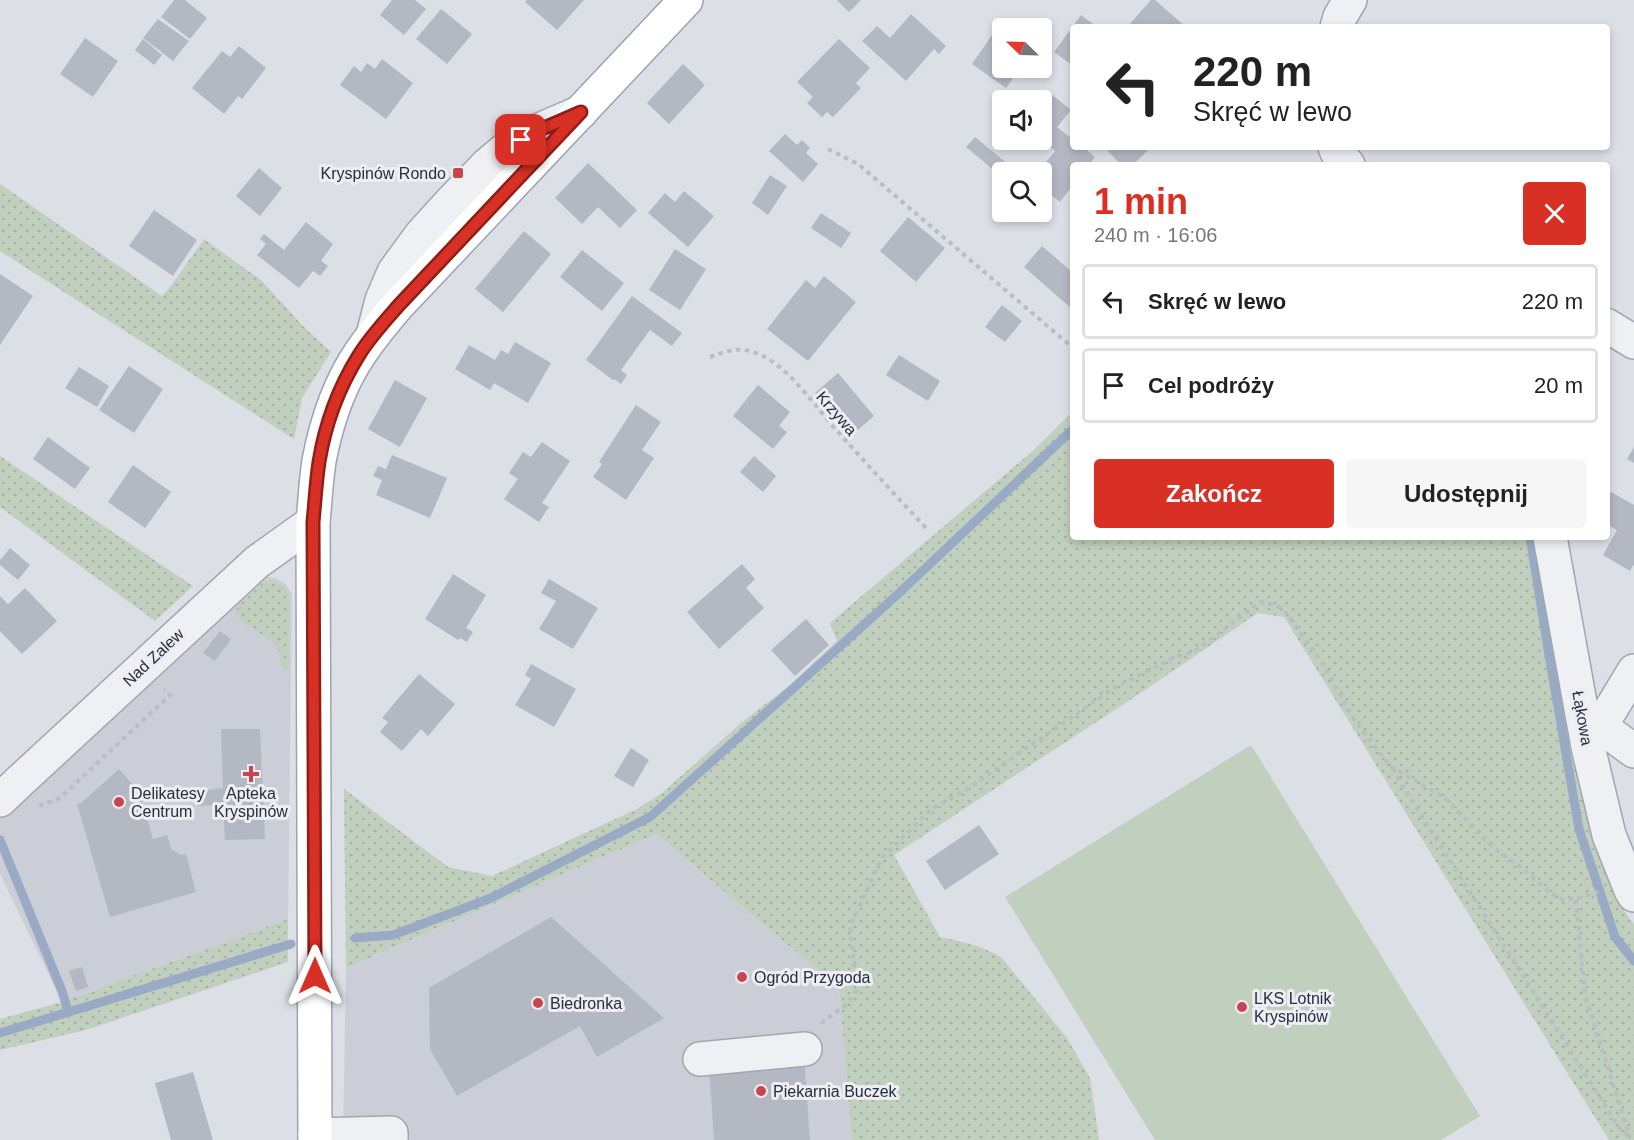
<!DOCTYPE html>
<html lang="pl">
<meta charset="utf-8">
<style>
body{margin:0;font-family:Arial,sans-serif;background:#f6f6f6;color:#222;height:100vh;display:flex;flex-direction:column;font-size:22px;white-space:nowrap}
*{box-sizing:border-box;margin:0}
p{font-size:20px;color:#767676}
.icon{flex:none;width:33px;height:33px;fill:none;stroke:currentColor;stroke-width:2;stroke-linecap:round;stroke-linejoin:round}
.map{position:relative;flex:1;overflow:hidden}
.side{position:absolute;left:1070px;top:162px;width:540px;height:378px;display:flex;flex-direction:column;background:#fff;border-radius:6px;box-shadow:0 3px 9px #0003}
.side>*{flex:none}
.hud{position:absolute;left:1070px;top:24px;width:540px;height:126px;border-radius:6px;box-shadow:0 3px 9px #0003;background:#fff;color:#222;overflow:hidden}
.needle{width:39px;rotate:293deg}
.buttons{position:absolute;left:992px;top:18px;display:grid;gap:12px}
.buttons a{display:grid;place-items:center;width:60px;height:60px;border-radius:6px;background:#fff;box-shadow:0 3px 9px #0003;font-size:30px}
.pin{position:absolute;display:grid;place-items:center;width:51px;height:51px;color:#fff;margin:-26px;border-radius:12px;box-shadow:0 3px 9px #0006}
.me{position:absolute;width:66px;margin:-33px;rotate:0deg;stroke-linejoin:round;filter:drop-shadow(0 0 4px #0008)}
.turn{display:flex;align-items:center;gap:21px;height:126px;padding:0 24px;font-size:27px}
.turn .icon{width:78px;height:78px;stroke-width:2.5}
.turn b{display:block;font-size:42px;line-height:51px}
.round{display:grid;place-items:center;flex:none;width:63px;height:63px;border-radius:6px;background:#f6f6f6}
.head{display:flex;align-items:center;justify-content:space-between;height:102px;padding:0 24px}
h1{font-size:36px;font-weight:800;line-height:45px;color:#d93025}
.action{display:flex;gap:12px;margin-top:auto;padding:12px 24px}
.action a{flex:1;height:69px;border-radius:6px;background:#d93025;color:#fff;font-size:24px;font-weight:800;line-height:69px;text-align:center}
.action a+a{background:#f6f6f6;color:#222}
ul{padding:0;list-style:none}
li{display:flex;align-items:center;gap:18px;height:75px;margin:0 12px 9px;padding:0 12px;border:3px solid #e0e0e0;border-radius:6px}
li div{flex:1}
li b{display:block;font-size:22px}
li em{font-style:normal}
.map>svg:first-child{display:block}
.built{fill:#cbced7}
.grass{fill:url(#grass-dots)}
.garden{fill:#c1cfbe}
.lines{fill:none;stroke-linecap:round;stroke-linejoin:round}
.stream{stroke:#99aac5;stroke-width:9}
.building{fill:#b4b8c2}
.minor-casing{stroke:#a2a6af;stroke-width:36}
.major-casing{stroke:#9ca3b1;stroke-width:36}
.path{stroke:#bbbdc4;stroke-width:4;stroke-dasharray:4.5 4.5;stroke-linecap:butt}
.minor{stroke:#eff0f4;stroke-width:33}
.major{stroke:#fff;stroke-width:33}
.route-casing{stroke:#8d1f18;stroke-width:15}
.route{stroke:#d93025;stroke-width:10}
.poi-dot{fill:#c7464f;stroke:#eceef4;stroke-width:2}
.labels{text-anchor:middle;stroke-width:6;stroke-linejoin:round;paint-order:stroke}
.poi-label{font-size:16px;fill:#272d3b;stroke:#eceef4;text-anchor:start}
.street-label{font-size:16px;fill:#272d3b;stroke:#eceef4}
</style>
<div class="map">
<svg width="1634" height="1140" viewBox="0 0 1634 1140">
<defs>
<pattern id="grass-dots" width="8" height="8" patternUnits="userSpaceOnUse" patternTransform="scale(1.5)"><rect width="8" height="8" fill="#c1cfbe"/><path d="M2 2h.1M6 6h.1" fill="none" stroke="#a6b2a4" stroke-width="1.8" stroke-linecap="round"/></pattern>
</defs>
<rect width="100%" height="100%" fill="#dcdfe6"/>
<!-- built -->
<path class="built" d="M268 577 275 578 286 584 292 594 288 919 62 1002 0 874V815L171 657 258 584Z
M656 834 839 988 852 1140H343L346 968Z"/>
<!-- grass -->
<path class="grass" d="M0 184 162 296 171 286 204 239 261 280 303 326 331 352 302 398 294 439 0 251Z
M1072 412V537H1538L1606 871 1626 914 1634 924V1140H1609L1284 617 1258 613 1139 694 894 855 940 937C963 942 982 945 1002 958L1067 1038 1090 1078 1099 1140H852L839 988 656 834 346 968 344 789 448 867 492 876 637 809 662 793 741 723 789 686 837 641 830 623 1035 449Z
M0 456 193 586 155 621 0 507Z
M271 580 285 586 289 596V668L281 669 280 652 271 640 239 620 236 613 237 606 264 582Z
M288 919V962L86 1030 0 1050V1019L62 1002Z"/>
<!-- garden -->
<path class="garden" d="M1251 745 1480 1116 1441 1140H1155L1005 897Z"/>
<g class="lines">
<!-- stream -->
<path class="stream" d="M1530 537 1548 649 1579 829 1615 937 1634 961
M0 840 62 991 68 1011
M355 938 393 935 491 898 650 817 897 595 1072 430
M0 1033 291 944"/>
</g>
<!-- building -->
<path class="building" d="M174 0H185L207 18 190 39 161 17Z
M392 0H415L426 9 404 35 380 15Z
M527 0H584L557 30 525 2Z
M837 0H861L849 12Z
M1151 0H1155L1186 27H1127Z
M441 9 472 34 447 64 416 39Z
M911 14 946 46 939 54 934 49 906 81 862 41 877 26 890 38Z
M1081 15 1097 27H1072V65L1054 52Z
M158 19 189 41 173 61 143 38Z
M1001 22 1010 28H1002V68H1020L1006 88 972 64Z
M85 38 118 61 93 97 60 74Z
M143 39 162 55 154 65 135 50Z
M839 39 870 68 856 83 861 88 833 117 827 112 822 117 807 103 813 97 797 82Z
M239 46 266 68 242 99 238 96 224 114 192 88 222 51 230 57Z
M382 59 413 83 386 119 340 85 354 66 361 72 367 63 375 69Z
M683 64 705 85 669 124 647 103Z
M1051 94 1071 110 1057 127 1072 139V147H1083L1095 157 1089 165H1072V186L1060 202 1041 187V172H1038L1055 151 1041 139V108Z
M785 134 797 145 802 140 810 148 806 153 818 164 803 182 769 151Z
M975 137 1015 170 1013 172H1002V177L966 147Z
M1104 147H1151L1133 165H1121Z
M588 163 637 210 620 228 598 207 582 224 555 198Z
M259 168 282 188 260 216 236 196Z
M770 175 787 186 768 215 752 203Z
M684 191 714 216 688 247 648 213 665 193 675 202Z
M154 210 197 240 173 276 129 246Z
M821 213 851 233 841 248 811 228Z
M908 217 945 248 916 282 880 251Z
M306 222 333 244 321 261 328 266 320 276 313 271 299 288 257 255 266 244 260 239 264 234 284 250Z
M524 231 551 254 503 312 475 289Z
M1042 246 1072 272V309L1024 267Z
M675 249 706 269 680 310 649 290Z
M582 250 624 283 602 311 560 277Z
M0 274 33 296 0 345Z
M824 276 856 302 808 361 767 329 806 280 815 288Z
M632 296 682 333 672 346 650 330 621 370 627 375 621 384 614 379 613 380 586 360Z
M1002 305 1022 321 1005 342 985 327Z
M515 342 551 363 528 403 494 383 490 390 455 369 469 345 495 360 501 350 508 354Z
M899 355 940 381 928 401 886 375Z
M129 366 163 389 134 433 99 410Z
M79 367 109 386 97 407 65 388Z
M838 373 874 416 851 436 815 393Z
M395 380 427 398 400 447 368 429Z
M758 385 790 412 779 426 787 432 773 449 733 416Z
M636 405 661 422 642 450 654 458 626 500 593 477 602 464 599 462Z
M48 437 90 468 75 489 33 459Z
M542 442 570 461 542 503 549 507 539 522 504 499 518 479 509 473 523 452 531 457Z
M1634 447V463L1627 459Z
M392 455 447 478 430 518 376 495 382 480 373 476 378 466 386 469Z
M754 456 776 476 763 492 740 472Z
M133 465 171 492 145 528 108 502Z
M1611 492 1634 505V566L1633 565 1630 571 1603 555 1617 530 1606 524V500Z
M10 548 30 565 18 580 0 565V560Z
M742 564 755 579 746 588 764 608 719 649 687 612Z
M453 574 486 595 466 628 473 632 467 642 460 638 458 640 425 619Z
M549 579 598 608 573 649 539 629 556 601 541 593Z
M25 588 57 621 22 654 0 631V596L8 604Z
M806 619 829 645 795 676 771 650Z
M220 631 231 639 215 661 203 653Z
M531 664 576 689 554 727 515 705 531 679 525 675Z
M419 674 455 704 428 736 421 729 402 751 380 732 388 722 382 718Z
M221 729H260L265 839 225 840 223 805 198 806V797L202 791 223 788Z
M631 748 649 760 633 787 614 776Z
M119 769 135 787H138L153 839 167 835 172 850 181 855 186 854 196 892 110 917 77 804 81 803Z
M979 825 999 854 945 890 926 861Z
M551 917 664 1018 597 1057 580 1026 457 1096 430 1049 429 988Z
M82 967 88 987 76 991 69 971Z
M804 1059 810 1140H714L709 1066Z
M193 1072 213 1140H171L155 1083Z"/>
<g class="lines">
<defs>
<path id="minor" d="M1337 27 1340 17 1350 0
M1335 147 1337 152 1348 165
M1606 325 1634 342
M373 335 382 300 394 272 421 235 450 203 488 164 507 148 535 132 581 112
M1550 537 1588 747 1609 835 1631 890 1634 895
M1600 726 1634 751
M1588 747 1634 671
M0 800 20 781 257 562 313 522
M700 1059 805 1049
M315 1135 391 1133V1140"/>
<path id="major" d="M315 1140 313 522C315 501 316 481 319 461 326 424 339 384 361 352 372 336 385 320 398 305L686 0"/>
</defs>
<!-- minor casing -->
<use href="#minor" class="minor-casing"/>
<!-- major casing -->
<use href="#major" class="major-casing"/>
<!-- path -->
<path class="path" d="M828 149 858 164 1072 347
M710 357C732 349 741 346 763 356 788 368 813 403 831 424 863 460 895 495 928 530
M1392 769 1620 1129 1631 1138
M39 806 60 798 170 695 164 689
M1576 899 1585 996 1630 1137
M821 1023 847 1004 857 990 850 927 881 859 931 809 966 790 1114 688 1173 658 1195 651 1260 602 1275 605 1284 610 1323 664 1353 718 1390 766 1445 798 1489 844 1523 869 1549 892 1563 900 1576 899 1598 892"/>
<!-- minor -->
<use href="#minor" class="minor"/>
<!-- major -->
<use href="#major" class="major"/>
</g>
<g class="lines">
<defs>
<path id="route" d="M315 976 313 522C315 502 316 482 319 462 325 425 339 387 359 355 370 337 385 321 399 305L581 112 535 132 521 140"/>
</defs>
<!-- route casing -->
<use href="#route" class="route-casing"/>
<!-- route -->
<use href="#route" class="route"/>
</g>
<!-- markers -->
<g class="poi-dot">
<rect x="452" y="167" width="12" height="12" rx="3"/>
<path d="M248 765h6v6h6v6h-6v6h-6v-6h-6v-6h6z"/>
<circle cx="119" cy="802" r="6"/>
<circle cx="742" cy="977" r="6"/>
<circle cx="538" cy="1003" r="6"/>
<circle cx="1242" cy="1007" r="6"/>
<circle cx="761" cy="1091" r="6"/>
</g>
<g class="labels">
<!-- poi labels -->
<g class="poi-label">
<text x="446" y="179" text-anchor="end">Kryspinów Rondo</text>
<text x="131" y="799">Delikatesy<tspan x="131" dy="18">Centrum</tspan></text>
<text x="251" y="799" text-anchor="middle">Apteka<tspan x="251" dy="18">Kryspinów</tspan></text>
<text x="754" y="983">Ogród Przygoda</text>
<text x="1254" y="1004">LKS Lotnik<tspan x="1254" dy="18">Kryspinów</tspan></text>
<text x="550" y="1009">Biedronka</text>
<text x="773" y="1097">Piekarnia Buczek</text>
</g>
<!-- street labels -->
<g class="street-label">
<text transform="translate(837 413) rotate(49)" y="6">Krzywa</text>
<text transform="translate(153 657) rotate(-43)" y="6">Nad Zalew</text>
<text transform="translate(1583 718) rotate(80)" y="6">Łąkowa</text>
</g>
</g>
</svg>
<div class="buttons">
<a><svg class="needle" viewBox="-14 -14 28 28"><path d="M0-13l5 13h-10z" fill="#e53935"/><path d="M0 13l5-13h-10z" fill="#767676"/></svg></a>
<a><svg class="icon" aria-label="sound" viewBox="0 0 24 24"><path d="M4 9h4l5-4v14l-5-4H4zM17 9q2 3 0 6"/></svg></a>
<a><svg class="icon" aria-label="search" viewBox="0 0 24 24"><circle cx="10" cy="10" r="6"/><path d="M15 15l6 6"/></svg></a>
</div>
<div class="pin" style="left:521px;top:140px;background:#d93025"><svg class="icon" aria-label="arrive" viewBox="0 0 24 24"><path d="M6 21V4h12l-3 4 3 4H6"/></svg></div>
<svg class="me" style="left:315px;top:976px" viewBox="-20 -20 40 40"><path d="M0-17L14 15 0 8-14 15z" fill="#d93025" stroke="#fff" stroke-width="4"/></svg>
<div class="hud">
<div class="turn"><svg class="icon" aria-label="left" viewBox="0 0 24 24"><path d="M17 20v-9H6M10 6l-5 5 5 5"/></svg><div><b>220 m</b>Skręć w lewo</div></div>
</div>
<section class="side">
<div class="head"><div><h1>1 min</h1><p>240 m · 16:06</p></div><a class="round" style="background:#d93025;color:#fff"><svg class="icon" aria-label="close" viewBox="0 0 24 24"><path d="M6 6l12 12M18 6L6 18"/></svg></a></div>
<ul>
<li><svg class="icon" aria-label="left" viewBox="0 0 24 24"><path d="M17 20v-9H6M10 6l-5 5 5 5"/></svg><div><b>Skręć w lewo</b></div><em>220 m</em></li>
<li><svg class="icon" aria-label="arrive" viewBox="0 0 24 24"><path d="M6 21V4h12l-3 4 3 4H6"/></svg><div><b>Cel podróży</b></div><em>20 m</em></li>
</ul>
<div class="action"><a>Zakończ</a><a>Udostępnij</a></div>
</section>
</div>
